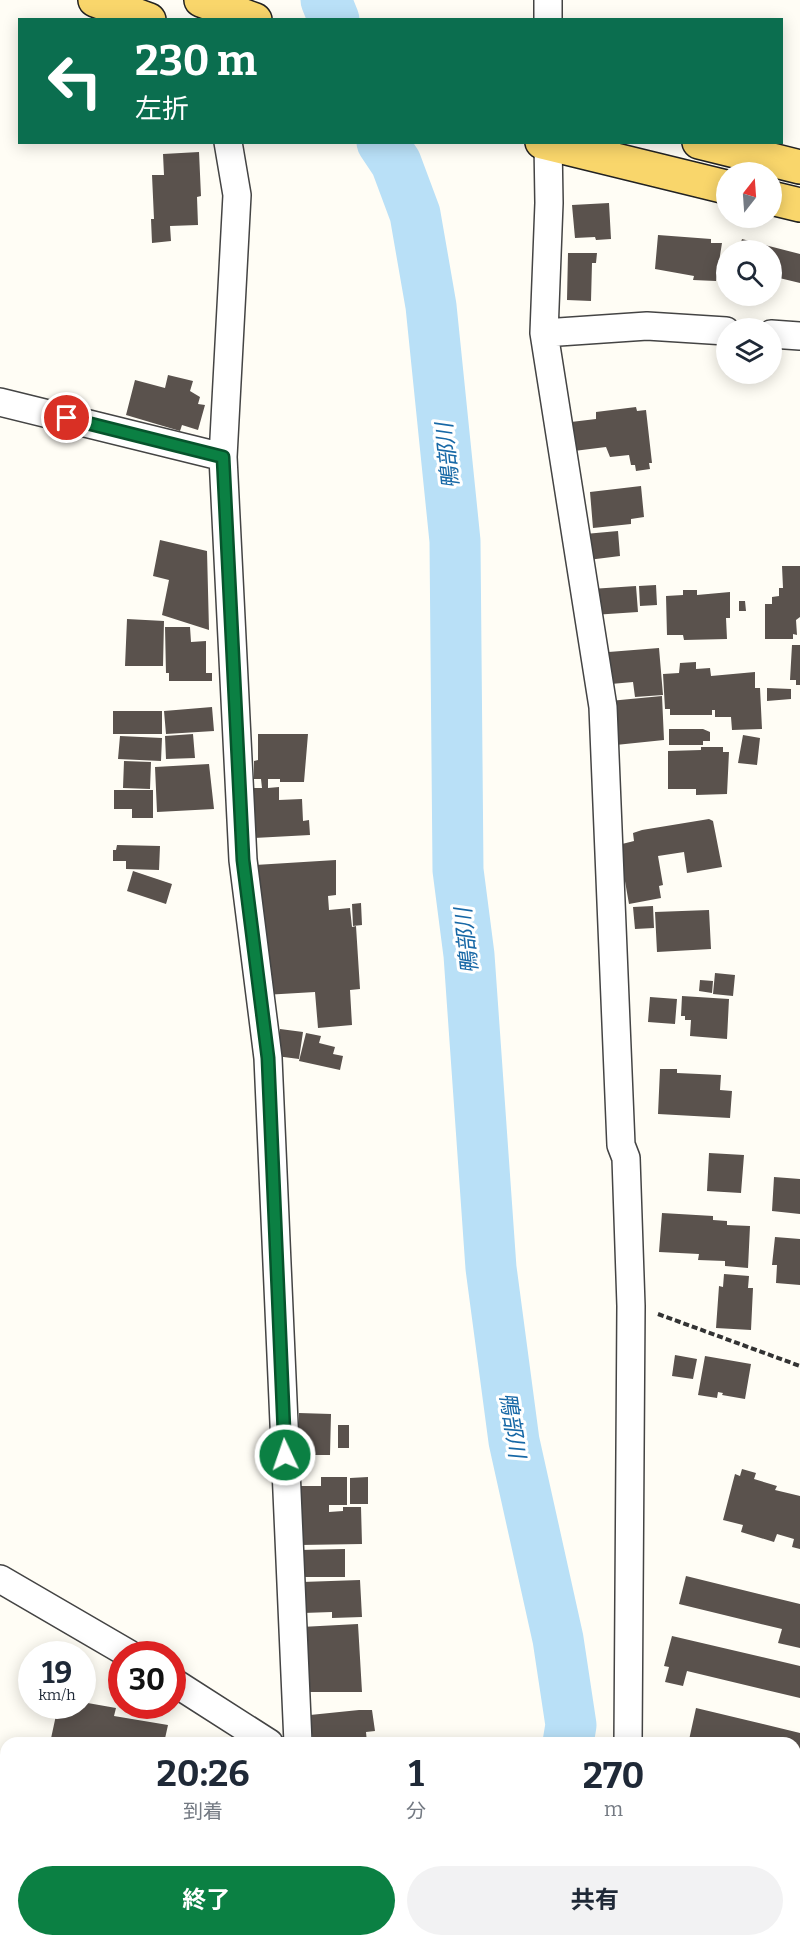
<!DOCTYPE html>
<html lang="ja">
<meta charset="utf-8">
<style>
body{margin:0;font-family:Bitter,"Noto Sans JP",serif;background:#f2f2f3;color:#1f2937;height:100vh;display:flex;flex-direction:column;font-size:22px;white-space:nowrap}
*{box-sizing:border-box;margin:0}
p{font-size:20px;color:#747a83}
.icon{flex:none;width:33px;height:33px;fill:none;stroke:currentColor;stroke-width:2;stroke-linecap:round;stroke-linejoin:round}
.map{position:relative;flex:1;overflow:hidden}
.drawer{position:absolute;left:0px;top:1737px;width:801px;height:210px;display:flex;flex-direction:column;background:#fff;border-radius:18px 18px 0 0;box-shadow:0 3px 15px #0003}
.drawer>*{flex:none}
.top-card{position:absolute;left:18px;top:18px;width:765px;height:126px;border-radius:0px;box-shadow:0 3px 15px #0003;background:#0b6e4f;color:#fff;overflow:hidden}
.needle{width:39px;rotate:17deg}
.controls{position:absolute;left:716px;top:162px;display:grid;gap:12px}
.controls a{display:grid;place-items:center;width:66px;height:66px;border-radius:50%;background:#fff;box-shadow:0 3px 15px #0003;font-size:30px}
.speed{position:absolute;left:18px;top:1641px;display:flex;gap:12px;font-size:30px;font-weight:700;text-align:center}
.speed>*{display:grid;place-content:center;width:78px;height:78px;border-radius:50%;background:#fff;box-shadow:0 3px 15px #0003;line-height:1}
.speed small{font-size:15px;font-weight:400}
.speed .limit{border:9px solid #d22;background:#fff;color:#111}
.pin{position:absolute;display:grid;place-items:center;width:51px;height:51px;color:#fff;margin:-26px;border:3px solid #fff;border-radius:50%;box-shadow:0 2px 6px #0007}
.me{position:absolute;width:66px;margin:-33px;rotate:357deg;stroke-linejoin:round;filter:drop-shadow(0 0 4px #0008)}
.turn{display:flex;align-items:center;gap:21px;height:126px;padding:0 18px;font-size:27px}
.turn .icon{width:78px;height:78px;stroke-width:2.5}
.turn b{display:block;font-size:42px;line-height:51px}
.eta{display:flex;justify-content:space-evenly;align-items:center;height:102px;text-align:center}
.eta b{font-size:36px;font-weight:700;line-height:42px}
.button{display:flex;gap:12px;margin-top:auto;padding:12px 18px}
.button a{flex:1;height:69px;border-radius:36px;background:#0b8043;color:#fff;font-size:24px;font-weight:700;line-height:69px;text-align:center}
.button a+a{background:#f2f2f3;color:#1f2937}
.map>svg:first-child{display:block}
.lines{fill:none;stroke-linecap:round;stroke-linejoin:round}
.river{stroke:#b9e0f7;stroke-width:51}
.building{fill:#5a524d}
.street-casing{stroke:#444;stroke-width:30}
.primary-casing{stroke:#222;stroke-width:36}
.path{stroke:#333;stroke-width:4;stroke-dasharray:6 3;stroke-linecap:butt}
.street{stroke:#fff;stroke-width:27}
.primary{stroke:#f9d66b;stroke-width:33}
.route-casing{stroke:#07532c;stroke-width:15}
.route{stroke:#0b8043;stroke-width:10}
.labels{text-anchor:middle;stroke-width:6;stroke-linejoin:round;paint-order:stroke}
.water-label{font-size:22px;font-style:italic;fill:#1768a6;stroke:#fff}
</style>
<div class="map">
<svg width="800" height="1947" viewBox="0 0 800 1947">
<rect width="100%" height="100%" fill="#fffdf5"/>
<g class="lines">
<!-- river -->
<path class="river" d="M326 0 334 20
M382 142 396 163 415 214 431 306 455 541 458 870 469 955 491 1268 514 1441 558 1639 571 1725 568 1743
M519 1947 520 1941"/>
</g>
<!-- building -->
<path class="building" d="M199 152 201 196 197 197 198 225 170 226 171 241 152 243 151 219H154L152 175H164L163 154Z
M609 203 611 239 596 240 595 237 575 238 572 205Z
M658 235 711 239V243H722L716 281 693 280 694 276 655 269Z
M742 239 800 254V283L771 276V250H739Z
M568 253H597L596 263H592L591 301 567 300Z
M168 375 193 381 190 391 200 397 198 404 205 405 198 430 182 425 180 431 126 415 135 380 165 388Z
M636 407 637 411 646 410 652 463H649L650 469 636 471 635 465H631L629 455 610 457 606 447 574 451 571 422 596 419V412Z
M641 486 644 517 631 519V524L593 528 590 492Z
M618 531 620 556 588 560 585 534Z
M160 540 207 551 209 630 162 615 169 580 153 576Z
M782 566H800V617L796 620 797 635 793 634V639H765V604H772V597L779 596V588H783Z
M656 585 657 605 640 606 639 586Z
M636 586 638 612 593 615 591 589Z
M683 590H697V595L730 592V618H726L727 639 684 640 683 635H667L666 596 683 595Z
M739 601H745L746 611H739Z
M127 619 164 621 163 666H125Z
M165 627H190L191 642 206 641V673H212V681H169V673H166Z
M792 645H800V685H796V680H790Z
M659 648 663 695 635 697 633 682 600 685 596 653Z
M696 662V669L710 668 711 676 755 672V688H760L762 729 732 730 731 717H715V710H712V715H670V709H665L663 674 679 673 680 663Z
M767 688 791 689V699L767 701Z
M662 696 664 740 606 746 599 702Z
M212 707 214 731 166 734 164 711Z
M113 711H162V734H113Z
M669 729H703L710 732V741H703V745H669Z
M193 734 195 758 166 759 165 736Z
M258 734H308L304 782H280V779H268V788L279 787V800L302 799 303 821 309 820 310 835 254 838 253 788H262L261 779H254V761L258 760Z
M743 735 760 738 757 765 738 763Z
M120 736 162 738 161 761 118 759Z
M701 747H723V752H729L727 794 696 795V789H668V751L701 750Z
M124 761 151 762 150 789 123 788Z
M209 764 214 809 157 812 155 767Z
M114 790H153V818H132V809H114Z
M709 819 713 821 722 867 687 873 684 852 658 856 663 885 659 886 661 898 629 904 619 847H622V844L634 841 633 833 642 830Z
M117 845 160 846 159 870 126 869V861H113V850H116Z
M336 860V895L328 896 329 910 350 908 352 927 356 926 360 989 350 990 352 1025 318 1028 315 992 264 995 255 865Z
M133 871 172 884 166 904 127 891Z
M361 903 362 925 353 926 352 904Z
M653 906 654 928 635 929 633 907Z
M709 910 711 949 657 952 655 912Z
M715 973 735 975 733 996 713 994Z
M700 980 713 981 712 993 699 991Z
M682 996 729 999 727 1039 690 1036 691 1020H685V1016H681Z
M650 997 677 999 675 1024 648 1022Z
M280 1029 303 1032 299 1059 276 1056Z
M306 1033 321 1036 319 1043 335 1047 333 1054 343 1056 340 1070 299 1061Z
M660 1069H677V1073L721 1075 720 1090 732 1091 730 1118 658 1114Z
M709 1153 744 1155 741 1193 707 1191Z
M774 1177 800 1179V1214L772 1211Z
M662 1213 713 1216V1220L727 1221V1225L750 1226 748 1268 725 1266V1261L698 1260 699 1254 659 1252Z
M775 1237 800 1239V1285L776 1283 777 1265H772Z
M724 1274 749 1276 748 1288H753L751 1330 716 1328 719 1286 723 1287Z
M675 1355 697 1359 693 1379 672 1376Z
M705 1356 751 1364 745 1399 722 1395 723 1393 718 1392 717 1398 698 1395Z
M299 1413 331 1414 330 1455H298Z
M338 1425H349V1448H338Z
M742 1469 756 1473 754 1479 777 1486 775 1490 800 1496V1549L792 1547 794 1539 777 1534 774 1542 741 1532 743 1525 723 1520 735 1474 740 1476Z
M321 1477H347V1505H329V1512L343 1511V1507H361L362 1544 300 1545 299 1486H321Z
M368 1477V1504H350V1478Z
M345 1549V1577H299V1550Z
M686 1576 800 1604V1648L778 1643 782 1629 679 1604Z
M360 1580 362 1617 332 1618V1612L303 1613 302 1582Z
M358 1624 362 1692H306L301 1627Z
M672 1636 800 1666V1698L687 1671 683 1686 665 1682 669 1667 664 1666Z
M82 1702 116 1708 114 1716 168 1725 164 1743H50L58 1706H82Z
M126 1706H148L146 1716 125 1712Z
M696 1708 800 1733V1766L795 1765V1743H703L689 1740Z
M359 1710H372L375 1731 366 1732 367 1743H313L310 1715Z
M796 1797 800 1798V1826L795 1824Z
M795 1853 800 1854V1889L795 1888Z
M235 1941H301L312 1947H232Z"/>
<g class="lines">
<defs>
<path id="street" d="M548 0V20
M228 142 237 195 223 457 243 860 268 1058 298 1743
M548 142 549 203 544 333 603 707 621 1145 626 1158 631 1306 628 1743
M544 333 647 326 726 331
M771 334 800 336
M0 402 223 457
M0 1579 129 1654
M172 1681 269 1743
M378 1941V1947
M627 1941V1947
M199 1947 205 1941"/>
<path id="primary" d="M95 0 149 20
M201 0 255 20
M542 142 726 187
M699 142 800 167
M771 198 800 205"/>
</defs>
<!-- street casing -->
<use href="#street" class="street-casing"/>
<!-- primary casing -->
<use href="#primary" class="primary-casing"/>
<!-- path -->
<path class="path" d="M658 1314 800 1366"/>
<!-- street -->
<use href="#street" class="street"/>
<!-- primary -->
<use href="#primary" class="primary"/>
</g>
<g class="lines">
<defs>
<path id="route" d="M67 418 223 457 243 860 268 1058 285 1455"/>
</defs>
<!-- route casing -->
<use href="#route" class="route-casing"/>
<!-- route -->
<use href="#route" class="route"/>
</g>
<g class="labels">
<!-- water labels -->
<g class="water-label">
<text transform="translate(447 456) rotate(-96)" y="8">鴨部川</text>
<text transform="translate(466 941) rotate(-96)" y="8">鴨部川</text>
<text transform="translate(513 1425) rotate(81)" y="8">鴨部川</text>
</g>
</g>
</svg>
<div class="controls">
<a><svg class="needle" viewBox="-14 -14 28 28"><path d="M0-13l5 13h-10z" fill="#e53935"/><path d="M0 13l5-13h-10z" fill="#747a83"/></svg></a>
<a><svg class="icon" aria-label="search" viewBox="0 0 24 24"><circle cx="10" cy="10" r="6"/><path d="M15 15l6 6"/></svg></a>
<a><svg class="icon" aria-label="layers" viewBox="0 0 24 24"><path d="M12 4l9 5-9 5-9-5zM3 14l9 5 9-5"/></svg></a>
</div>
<div class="speed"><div>19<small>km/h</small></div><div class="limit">30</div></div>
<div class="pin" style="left:67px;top:418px;background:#d93025"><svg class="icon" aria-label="arrive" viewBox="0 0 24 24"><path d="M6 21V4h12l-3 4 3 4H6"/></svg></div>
<svg class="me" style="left:285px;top:1455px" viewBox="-20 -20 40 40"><circle r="17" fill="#0b8043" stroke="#fff" stroke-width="3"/><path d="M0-11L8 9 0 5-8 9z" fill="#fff"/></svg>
<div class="top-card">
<div class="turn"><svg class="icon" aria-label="left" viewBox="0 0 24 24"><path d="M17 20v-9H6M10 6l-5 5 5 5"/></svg><div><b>230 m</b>左折</div></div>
</div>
<section class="drawer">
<div class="eta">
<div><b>20:26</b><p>到着</p></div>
<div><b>1</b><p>分</p></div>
<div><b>270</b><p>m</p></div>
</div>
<div class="button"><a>終了</a><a>共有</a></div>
</section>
</div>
